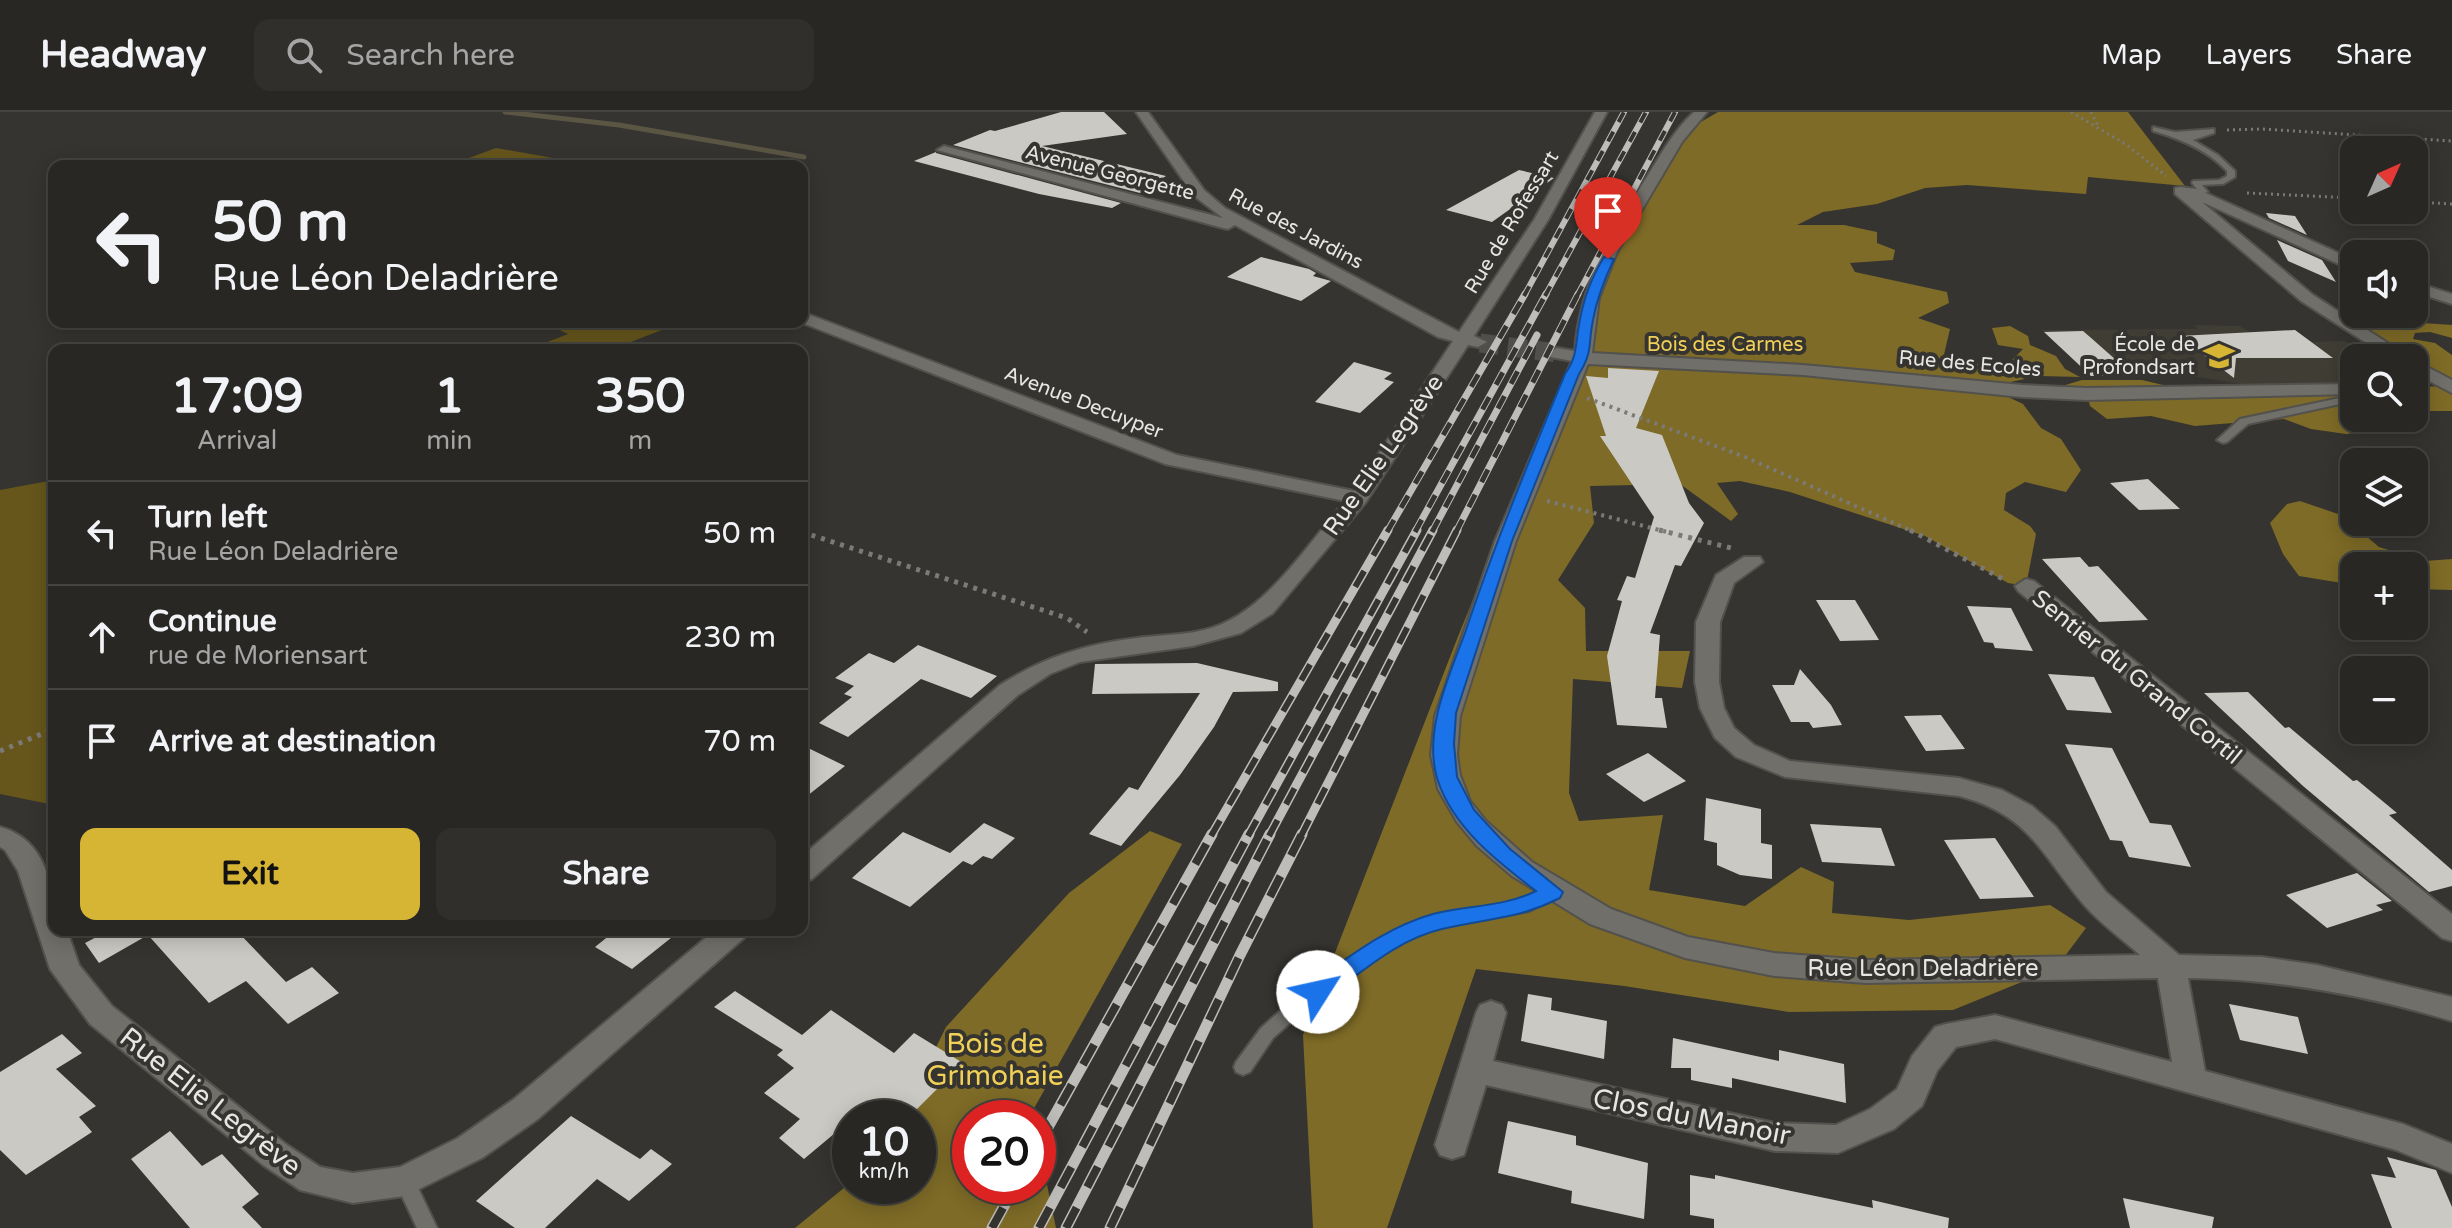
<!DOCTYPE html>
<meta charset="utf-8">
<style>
body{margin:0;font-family:"Varela Round",sans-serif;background:#302f2c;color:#f1f3f6;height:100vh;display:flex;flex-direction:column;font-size:30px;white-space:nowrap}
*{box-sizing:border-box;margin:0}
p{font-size:26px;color:#a5a5a6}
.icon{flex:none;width:44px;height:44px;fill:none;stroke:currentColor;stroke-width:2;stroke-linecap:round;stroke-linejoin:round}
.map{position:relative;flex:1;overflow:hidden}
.sheet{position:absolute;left:48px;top:232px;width:760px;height:592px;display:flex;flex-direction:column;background:#282724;border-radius:16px;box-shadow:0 4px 20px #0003,0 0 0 2px #444441}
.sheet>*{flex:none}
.top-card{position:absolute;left:48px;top:48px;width:760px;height:168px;border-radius:16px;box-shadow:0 4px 20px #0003,0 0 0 2px #444441;background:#282724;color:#f1f3f6;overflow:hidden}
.needle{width:52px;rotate:45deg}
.tools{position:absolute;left:2340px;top:24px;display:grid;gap:16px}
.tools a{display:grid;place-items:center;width:88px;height:88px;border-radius:16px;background:#282724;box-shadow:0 4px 20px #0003,0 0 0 2px #444441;font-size:40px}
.speed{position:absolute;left:832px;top:988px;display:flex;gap:16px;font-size:40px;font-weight:700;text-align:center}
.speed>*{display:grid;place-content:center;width:104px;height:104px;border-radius:50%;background:#282724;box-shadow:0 4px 20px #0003,0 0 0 2px #444441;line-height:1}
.speed small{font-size:20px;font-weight:400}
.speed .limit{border:12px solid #d22;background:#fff;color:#111}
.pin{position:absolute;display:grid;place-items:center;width:68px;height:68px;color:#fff;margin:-82px -34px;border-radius:50% 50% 50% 0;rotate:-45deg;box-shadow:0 0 8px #0007}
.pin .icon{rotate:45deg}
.me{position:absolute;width:88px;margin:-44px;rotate:55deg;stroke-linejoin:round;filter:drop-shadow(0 0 6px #0008)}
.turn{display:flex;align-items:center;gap:28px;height:168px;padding:0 32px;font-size:36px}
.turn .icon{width:104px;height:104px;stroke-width:2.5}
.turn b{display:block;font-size:56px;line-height:68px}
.eta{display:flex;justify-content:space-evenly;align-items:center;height:136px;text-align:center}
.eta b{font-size:48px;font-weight:700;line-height:56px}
.button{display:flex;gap:16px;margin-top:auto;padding:16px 32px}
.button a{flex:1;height:92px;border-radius:16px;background:#d6b534;color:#111;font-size:32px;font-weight:700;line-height:92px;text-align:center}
.button a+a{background:#302f2c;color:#f1f3f6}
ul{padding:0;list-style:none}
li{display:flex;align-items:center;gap:24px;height:104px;padding:0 32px;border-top:2px solid #444441}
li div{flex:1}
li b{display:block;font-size:30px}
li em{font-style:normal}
header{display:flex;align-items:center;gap:48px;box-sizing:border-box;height:112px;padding:0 40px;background:#282724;border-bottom:2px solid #444441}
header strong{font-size:38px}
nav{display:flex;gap:44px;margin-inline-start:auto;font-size:28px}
.search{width:560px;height:72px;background:#302f2c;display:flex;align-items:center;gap:20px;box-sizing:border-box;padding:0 28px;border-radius:16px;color:#a5a5a6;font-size:30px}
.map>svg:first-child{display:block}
.built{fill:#403d34}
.green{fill:#66561c}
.forest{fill:#7e6b27}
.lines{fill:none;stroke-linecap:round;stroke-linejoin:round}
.stream{stroke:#5b5544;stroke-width:5}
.building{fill:#cac9c3}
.street-tunnel{stroke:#504f4b;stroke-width:19;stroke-dasharray:19 9;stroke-linecap:butt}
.lane-casing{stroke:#52514d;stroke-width:4}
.street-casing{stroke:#52514d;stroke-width:4}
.path-far2{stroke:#7b7a76;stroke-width:3;stroke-dasharray:2 4;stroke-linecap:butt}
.path-far1{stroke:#7b7a76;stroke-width:4;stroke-dasharray:3 5;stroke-linecap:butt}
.path{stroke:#7b7a76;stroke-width:5;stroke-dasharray:4 6;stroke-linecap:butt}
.lane{fill:#706f6a;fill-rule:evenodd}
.street{fill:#706f6a;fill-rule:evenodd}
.rail-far3-casing{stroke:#bebdba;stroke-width:6}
.rail-far2-casing{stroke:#bebdba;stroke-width:7}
.rail-far1-casing{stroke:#bebdba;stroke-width:9}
.rail-casing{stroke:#bebdba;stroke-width:11}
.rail-far3{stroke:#353430;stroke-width:4;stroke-dasharray:11;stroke-linecap:butt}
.rail-far2{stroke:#353430;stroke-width:5;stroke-dasharray:14;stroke-linecap:butt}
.rail-far1{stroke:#353430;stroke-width:6;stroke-dasharray:18;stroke-linecap:butt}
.rail{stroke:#353430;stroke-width:8;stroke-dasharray:23;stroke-linecap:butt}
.route{fill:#1a73e8;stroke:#114b97;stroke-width:2}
.labels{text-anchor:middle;stroke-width:8;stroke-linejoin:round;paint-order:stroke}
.far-street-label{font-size:20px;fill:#e7e6e3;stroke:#353430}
.far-park-label{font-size:20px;fill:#f1d057;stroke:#353430}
.far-poi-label{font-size:20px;fill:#e7e6e3;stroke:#353430;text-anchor:end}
.street-label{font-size:24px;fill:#e7e6e3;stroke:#353430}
.near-park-label{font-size:28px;fill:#f1d057;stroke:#353430}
.near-street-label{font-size:28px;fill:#e7e6e3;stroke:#353430}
</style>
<header>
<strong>Headway</strong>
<div class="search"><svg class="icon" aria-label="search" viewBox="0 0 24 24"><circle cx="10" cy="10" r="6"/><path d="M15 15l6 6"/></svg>Search here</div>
<nav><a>Map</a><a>Layers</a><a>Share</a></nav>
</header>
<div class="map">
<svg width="2452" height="1116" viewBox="0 0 2452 1116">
<rect width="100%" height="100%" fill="#353430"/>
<!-- built -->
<path class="built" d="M2194 213 2240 214 2250 220 2295 218 2312 230 2345 229 2372 246H2354V272L2262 275 2153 258 2133 263 2091 264 2042 218 2198 217Z"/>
<!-- green -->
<path class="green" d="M496 36 598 54H447Z
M543 210H664L672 214 610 238H527L568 222Z
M54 368V693L0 682V378Z"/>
<!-- forest -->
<path class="forest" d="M1718 0H2128L2185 74 2088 65 2086 82 1967 73 1925 76 1877 92 1823 100 1797 113H1844L1877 120V131L1895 138 1893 148 1850 151 1855 160 1947 180 1949 191 1918 206 1950 217 1942 251 2008 252 2023 237 1998 233 1992 216 2010 214 2028 224 2030 233 2056 244 2065 257 2080 265 2039 264 1987 275 2023 292 2041 316 2061 327 2081 358 2066 380 2025 370 2006 381 2004 398 2030 414 2036 422 2026 474 2008 471 1925 424 1790 380 1740 369 1717 371 1738 402 1731 409 1680 372 1590 374 1594 411 1558 468 1585 496 1586 539H1690L1682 576 1573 567 1569 681 1579 709 1663 703 1649 778 1745 794 1801 755 1834 770 1832 801 1909 808 2050 793 2086 816 2056 856 1953 898 1789 900 1624 874 1476 857 1387 1116H1313L1303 923 1457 527 1603 169 1687 18Z
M2365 207 2452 213V226L2430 220 2415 221 2413 227 2435 231 2452 243V299H2414V275L2447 274 2414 253V246H2402L2341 209Z
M2082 268H2142L2180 277H2354V306H2406V309L2401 315 2346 322 2311 317 2284 307 2195 314 2151 304 2107 307 2090 294 2087 282 2062 274Z
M2300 389 2341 403 2379 435 2425 449 2452 447V478L2414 477V454H2354V473L2299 464 2283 442 2270 411 2287 392Z
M1150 719 1182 732 1032 1000 1033 1006H970V1074H1038V1029L1056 1116H795L850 1071V1074H918V1006H901L946 915 1069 781Z"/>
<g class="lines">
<!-- stream -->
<path class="stream" d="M505 0 619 13 804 45"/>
</g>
<!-- building -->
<path class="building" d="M1061 0H1104L1127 22 1042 34 1166 64 1140 81 953 33 990 18 995 19Z
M936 40V41L1121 91 1112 96 1039 82 914 49Z
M1519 58 1554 66 1492 110 1446 98Z
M2266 101 2295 104 2307 123 2269 106Z
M2277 128 2322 148 2336 170 2288 149Z
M1261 145 1309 157 1316 161 1313 164 1331 169 1301 189 1227 165Z
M2295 218 2333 246H2236L2234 266 2179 224Z
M2083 219 2090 225 2133 263 2091 264 2044 220Z
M1354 250 1392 261 1384 267 1394 270 1360 301 1315 290Z
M1608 256 1659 259 1636 316 1662 323 1689 391 1704 411 1681 454 1675 453 1650 521 1660 523 1655 586H1662L1667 616 1617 613 1607 544 1622 489 1617 488 1627 464 1635 466 1654 405 1600 324H1606L1586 264 1608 266Z
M2148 367 2180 397 2139 398 2110 371Z
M2080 445 2089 455 2098 454 2148 508 2099 510 2042 447Z
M1816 488H1855L1879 528 1840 529Z
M1967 494 2011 496 2033 539 1995 536 1993 531 1984 530Z
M918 533 997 564 971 586 921 567 848 625 819 611 852 585 844 582 854 574 835 566 869 541 894 551Z
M1197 551 1278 570V579L1233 580 1214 615 1180 663 1121 734 1089 722 1129 675 1138 678 1200 581 1092 582 1095 552Z
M1800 557 1831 593 1842 613 1813 616 1809 610H1791L1772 573H1794Z
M2048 562 2094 565 2112 601 2067 598Z
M2248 580 2285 616 2289 615 2353 669 2357 668 2397 701 2389 703 2452 758V774L2429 780 2303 674 2204 581Z
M1941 603 1965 637 1926 639 1904 604Z
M2065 632 2112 636 2150 711 2171 713 2191 755 2129 745 2122 729 2110 728Z
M802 633 845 654 802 688Z
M1648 641 1686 669 1644 690 1606 662Z
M1706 686 1761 697V731L1772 733V767L1740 763 1717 753V731L1704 728Z
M984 711 1015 726 992 747 983 744 972 753 963 749 910 795 852 766 903 720 950 741Z
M1810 712 1881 716 1895 754 1822 750Z
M1995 726 2034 785 1980 787 1944 728Z
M2357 761 2392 789 2376 793 2383 798 2327 816 2286 783Z
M110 818H236L286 870 312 855 339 881 288 912 246 869 209 891 148 823 99 851 85 831Z
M616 818H681L632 857 595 835Z
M735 879 802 923 831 898 894 941 914 921 963 951 908 1006H882L865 996 804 1047 779 1026 800 1007 764 981 794 956 777 943 783 938 714 895Z
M1528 882 1552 886 1551 898 1607 909 1604 947 1521 929Z
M2229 892 2298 905 2308 942 2240 928Z
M62 922 82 941 56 957 96 994 79 1005 92 1020 26 1063 0 1038V960Z
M1673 926 1779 949V938L1844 952 1846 991 1732 966V976L1691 968V956H1671Z
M571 1004 640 1047 651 1037 672 1052 629 1089 597 1067 545 1116H515L476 1089Z
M1508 1009 1576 1024V1033L1648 1051 1644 1107 1571 1091 1572 1079 1498 1061Z
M170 1019 202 1054 222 1042 259 1082 242 1095 262 1116H190L131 1047Z
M2387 1045 2436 1058 2452 1095V1116H2392L2371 1062 2396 1066Z
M1690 1063 1715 1067V1063L1873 1096 1872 1088 1949 1106 1948 1116H1714V1107L1690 1103Z
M2123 1086 2214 1105 2212 1116H2130Z"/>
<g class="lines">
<!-- street-tunnel -->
<path class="street-tunnel" d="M1480 231 1557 241"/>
<defs>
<path id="lane" d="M2153 15 2175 20 2214 17V21L2193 28 2218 43 2235 59V65L2223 72 2202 73 2208 80 2201 82 2192 71 2193 69 2219 68 2227 64V59C2207 38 2181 27 2153 19Z
M2354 283V289L2248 312 2227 330 2223 331 2217 328 2240 307Z
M1552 774 1558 776 1560 780 1558 784 1529 799 1438 816 1395 833 1300 902 1273 926 1250 960 1243 963 1236 960 1234 955 1236 950 1261 916 1288 892 1383 825 1435 804 1519 790Z
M405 1060 412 1063 437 1116H417L395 1069 398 1063Z"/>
<path id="street" d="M1136 0H1148L1204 78 1225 96 1459 220 1534 108 1595 0H1607L1548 108 1474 224 1487 230 1478 235 1468 233 1366 390 1273 501 1241 521 1193 534 1080 550 1050 562 1018 583 812 767 802 770V744L1000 573C1044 545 1086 532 1137 526 1166 522 1199 524 1226 510 1273 488 1311 428 1345 389L1165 352 800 210 802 200 1177 343 1354 379 1453 229 1438 225 1235 113 1228 117 1223 116 937 38 944 34 1223 106 1194 84Z
M1694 0H1707L1682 30 1617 140 1599 186 1592 241 1803 253 2022 273 2087 276 2354 272V282L2087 288 2022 285 1803 263 1588 252 1516 429 1460 604 1457 643 1460 663 1470 689 1486 709 1532 750 1611 797 1688 825 1774 841 1865 848 2140 843C2122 827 2101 812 2085 794 2041 743 2031 703 1959 684L1785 665 1736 645 1715 626 1700 596 1695 570 1696 510 1716 463 1744 445H1760L1763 450 1734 471 1720 510 1719 570 1724 596 1734 616 1754 633 1790 649 1959 666 2002 678 2032 694 2055 714 2106 780 2179 843 2262 845 2317 853 2452 885V909C2365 883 2280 867 2188 866L2205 959 2403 1012 2452 1032V1061L2396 1038 1995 927 1956 935 1937 959 1922 994 1894 1017 1838 1041 1775 1039 1486 973 1464 1043 1452 1047 1440 1043 1435 1033 1476 901 1480 893 1491 889 1502 893 1506 901 1493 949 1775 1011 1836 1013 1870 997 1897 977 1912 944 1935 915 1946 912 1995 903 2172 950 2158 866 1865 871 1774 864 1685 846 1590 812 1512 764 1477 734 1457 710 1438 677 1431 643 1435 604 1495 429 1572 249 1551 245 1548 241 1557 236 1575 239C1579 172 1612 120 1647 65 1661 42 1674 18 1694 0Z
M2180 75 2197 77 2354 148V159L2202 90 2313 183 2411 246H2390L2301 189 2175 82V76Z
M2414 170 2452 182V192L2414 180Z
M2414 248 2452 268V281L2414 261Z
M2026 467 2034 469 2452 802V829L2442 826 2018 479 2015 474Z
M0 715C47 728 54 775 54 818H67L79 853 112 894 287 1033 320 1055 353 1061 400 1055 458 1026 514 987 715 818H749L744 826 538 1007 482 1046 405 1084 353 1091 300 1078 263 1053 90 912 50 857 18 759 5 738 0 735Z"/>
</defs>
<!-- lane casing -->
<use href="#lane" class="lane-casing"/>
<!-- street casing -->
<use href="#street" class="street-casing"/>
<!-- path-far2 -->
<path class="path-far2" d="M2071 0 2127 33 2166 64
M2091 0 2098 14
M2227 18 2262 17 2452 29
M2247 81 2354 86
M2414 90 2452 92"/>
<!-- path-far1 -->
<path class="path-far1" d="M1587 286 1745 345 1914 420
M1547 389 1667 420"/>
<!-- path -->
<path class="path" d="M1659 418 1731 436
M1910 418 2003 467
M802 420 1067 506 1087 520
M0 639 54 617"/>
<!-- lane -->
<use href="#lane" class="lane"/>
<!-- street -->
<use href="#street" class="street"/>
<defs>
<path id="rail-far3" d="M1524 184 1624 0
M1545 184 1646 0
M1577 184 1675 0"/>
<path id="rail-far2" d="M1387 420 1525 182
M1415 420 1546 182
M1432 420 1537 223
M1456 420 1578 182"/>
<path id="rail-far1" d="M1211 724 1388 418
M1248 724 1417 418
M1269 724 1433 418
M1301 724 1457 418"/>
<path id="rail" d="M1038 1033 1212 722
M992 1116 1015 1074
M1039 1116 1249 722
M1066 1116 1270 722
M1110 1116 1240 843 1302 722"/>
</defs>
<!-- rail-far3 casing -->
<use href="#rail-far3" class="rail-far3-casing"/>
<!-- rail-far2 casing -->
<use href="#rail-far2" class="rail-far2-casing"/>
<!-- rail-far1 casing -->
<use href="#rail-far1" class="rail-far1-casing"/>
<!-- rail casing -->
<use href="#rail" class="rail-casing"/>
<!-- rail-far3 -->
<use href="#rail-far3" class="rail-far3"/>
<!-- rail-far2 -->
<use href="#rail-far2" class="rail-far2"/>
<!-- rail-far1 -->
<use href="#rail-far1" class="rail-far1"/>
<!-- rail -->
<use href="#rail" class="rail"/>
</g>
<!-- route -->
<path class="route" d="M1604 145 1614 147C1604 168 1597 186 1593 208 1588 232 1593 240 1579 262L1512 429 1456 601 1454 632 1457 665 1474 698 1510 737 1563 780 1560 786C1516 808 1487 806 1442 817 1398 827 1362 860 1326 886L1318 888 1309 886 1306 880 1309 873C1348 846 1386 815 1433 802 1468 793 1504 795 1536 779 1498 750 1452 715 1437 666 1423 617 1450 563 1466 518 1495 431 1530 347 1565 262 1578 243 1575 234 1579 213 1583 188 1591 166 1604 145Z"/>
<!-- icons -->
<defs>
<symbol id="school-bare" viewBox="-9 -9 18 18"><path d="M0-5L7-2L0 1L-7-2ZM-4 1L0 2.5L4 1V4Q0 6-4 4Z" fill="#d6b534" stroke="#353430" stroke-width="2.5" paint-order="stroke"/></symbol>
</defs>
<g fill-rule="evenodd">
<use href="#school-bare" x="2197" y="222" width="44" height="44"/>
</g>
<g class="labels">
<!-- far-street labels -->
<g class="far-street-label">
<text transform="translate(1110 60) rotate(14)" y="7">Avenue Georgette</text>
<text transform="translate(1511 110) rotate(-59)" y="7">Rue de Rofessart</text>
<text transform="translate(1296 116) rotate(28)" y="7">Rue des Jardins</text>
<text transform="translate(1970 251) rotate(5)" y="7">Rue des Ecoles</text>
<text transform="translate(1084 290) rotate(21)" y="7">Avenue Decuyper</text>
</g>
<!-- far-park labels -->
<g class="far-park-label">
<text x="1725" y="239">Bois des Carmes</text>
</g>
<!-- far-poi labels -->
<g class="far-poi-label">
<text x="2195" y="239">École de<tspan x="2195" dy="23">Profondsart</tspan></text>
</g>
<!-- street labels -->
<g class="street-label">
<text transform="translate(1383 343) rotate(-55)" y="8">Rue Elie Legrève</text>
<text transform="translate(2137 565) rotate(39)" y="8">Sentier du Grand Cortil</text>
<text x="1923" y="864">Rue Léon Deladrière</text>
</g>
<!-- near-park labels -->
<g class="near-park-label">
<text x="995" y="941">Bois de<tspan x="995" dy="32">Grimohaie</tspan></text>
</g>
<!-- near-street labels -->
<g class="near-street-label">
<text transform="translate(211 989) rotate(38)" y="10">Rue Elie Legrève</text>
<text transform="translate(1692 1004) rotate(11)" y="10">Clos du Manoir</text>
</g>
</g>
</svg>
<div class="tools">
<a><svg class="needle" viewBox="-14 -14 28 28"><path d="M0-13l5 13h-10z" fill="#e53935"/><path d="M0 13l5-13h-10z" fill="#a5a5a6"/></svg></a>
<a><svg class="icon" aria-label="sound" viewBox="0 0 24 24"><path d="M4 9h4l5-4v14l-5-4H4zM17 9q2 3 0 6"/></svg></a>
<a><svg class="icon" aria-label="search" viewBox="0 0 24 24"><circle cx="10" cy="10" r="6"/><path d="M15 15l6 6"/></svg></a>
<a><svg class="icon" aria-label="layers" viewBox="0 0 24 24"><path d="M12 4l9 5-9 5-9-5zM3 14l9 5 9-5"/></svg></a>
<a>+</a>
<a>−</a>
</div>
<div class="speed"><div>10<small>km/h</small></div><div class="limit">20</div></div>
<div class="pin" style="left:1608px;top:147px;background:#d93025"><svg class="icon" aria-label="arrive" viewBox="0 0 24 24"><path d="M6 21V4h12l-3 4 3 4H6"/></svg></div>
<svg class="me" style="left:1318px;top:880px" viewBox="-20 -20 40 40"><circle r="19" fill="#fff"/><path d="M0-13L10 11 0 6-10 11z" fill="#1a73e8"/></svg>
<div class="top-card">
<div class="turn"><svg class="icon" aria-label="left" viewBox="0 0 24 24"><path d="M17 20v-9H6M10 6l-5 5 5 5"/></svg><div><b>50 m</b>Rue Léon Deladrière</div></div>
</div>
<section class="sheet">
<div class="eta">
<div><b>17:09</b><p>Arrival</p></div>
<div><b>1</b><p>min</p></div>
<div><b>350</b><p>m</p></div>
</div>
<ul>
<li><svg class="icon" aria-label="left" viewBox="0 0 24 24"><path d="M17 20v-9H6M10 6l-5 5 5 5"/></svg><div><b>Turn left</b><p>Rue Léon Deladrière</p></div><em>50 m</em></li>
<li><svg class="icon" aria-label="ahead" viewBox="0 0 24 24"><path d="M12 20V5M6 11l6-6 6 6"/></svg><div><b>Continue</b><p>rue de Moriensart</p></div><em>230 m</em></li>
<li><svg class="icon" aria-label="arrive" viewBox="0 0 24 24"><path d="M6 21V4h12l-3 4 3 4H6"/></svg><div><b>Arrive at destination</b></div><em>70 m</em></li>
</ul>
<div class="button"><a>Exit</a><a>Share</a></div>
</section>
</div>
